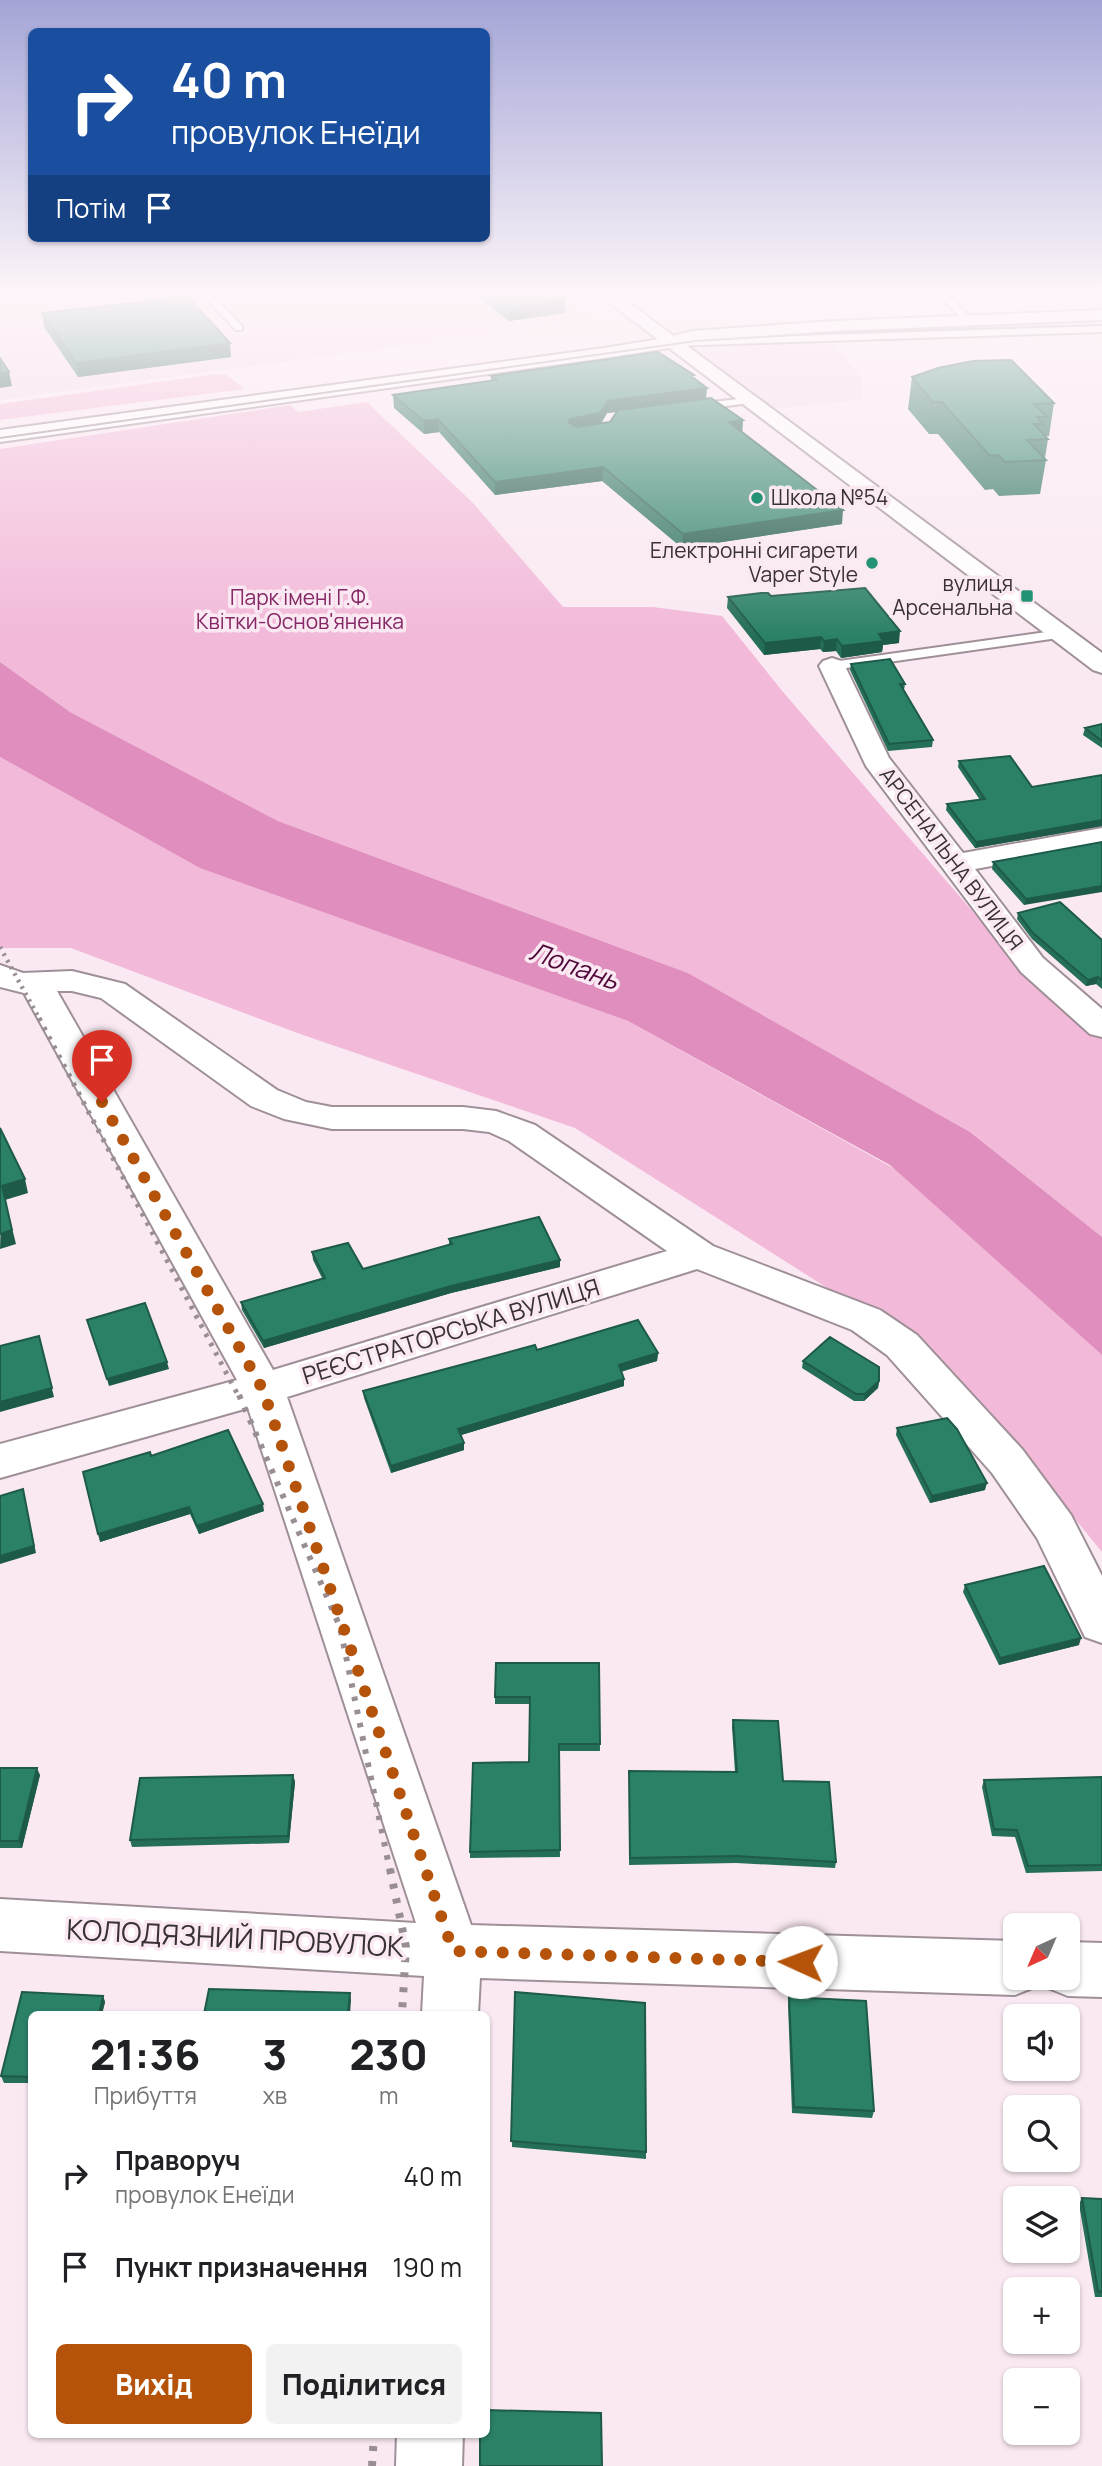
<!DOCTYPE html>
<html lang="uk">
<meta charset="utf-8">
<style>
body{margin:0;font-family:Manrope,sans-serif;background:#f2f2f2;color:#202124;height:100vh;display:flex;flex-direction:column;font-size:26px;white-space:nowrap}
*{box-sizing:border-box;margin:0}
p{font-size:23px;color:#757577}
.icon{flex:none;width:38px;height:38px;fill:none;stroke:currentColor;stroke-width:2;stroke-linecap:round;stroke-linejoin:round}
.map{position:relative;flex:1;overflow:hidden}
.details{position:absolute;left:28px;top:2011px;width:462px;height:427px;display:flex;flex-direction:column;background:#fff;border-radius:10px;box-shadow:0 2px 5px #0004}
.details>*{flex:none}
.guide{position:absolute;left:28px;top:28px;width:462px;height:214px;border-radius:10px;box-shadow:0 2px 5px #0004;background:#1a4fa0;color:#fff;overflow:hidden}
.needle{width:46px;rotate:224deg}
.fabs{position:absolute;left:1003px;top:1913px;display:grid;gap:14px}
.fabs a{display:grid;place-items:center;width:77px;height:77px;border-radius:10px;background:#fff;box-shadow:0 2px 5px #0004;font-size:35px}
.pin{position:absolute;display:grid;place-items:center;width:60px;height:60px;color:#fff;margin:-72px -30px;border-radius:50% 50% 50% 0;rotate:-45deg;box-shadow:0 0 7px #0007}
.pin .icon{rotate:45deg}
.me{position:absolute;width:77px;margin:-38px;rotate:272deg;stroke-linejoin:round;filter:drop-shadow(0 0 5px #0008)}
.turn{display:flex;align-items:center;gap:24px;height:147px;padding:0 28px;font-size:32px}
.turn .icon{width:91px;height:91px;stroke-width:2.5}
.turn b{display:block;font-size:49px;line-height:60px}
.then{display:flex;align-items:center;height:66px;padding:0 28px;background:#0003;gap:14px;font-size:26px}
.eta{display:flex;justify-content:space-evenly;align-items:center;height:119px;text-align:center}
.eta b{font-size:42px;font-weight:800;line-height:49px}
.primary-button{display:flex;gap:14px;margin-top:auto;padding:14px 28px}
.primary-button a{flex:1;height:80px;border-radius:10px;background:#b45309;color:#fff;font-size:28px;font-weight:800;line-height:80px;text-align:center}
.primary-button a+a{background:#f2f2f2;color:#202124}
ul{padding:0;list-style:none}
li{display:flex;align-items:center;gap:21px;height:91px;padding:0 28px}
li div{flex:1}
li b{display:block;font-size:26px}
li em{font-style:normal}
.map>svg:first-child{display:block}
.built{fill:#f4dbe8}
.green{fill:#f2b9d8}
.water{fill:#df8ebd}
.lines{fill:none;stroke-linecap:round;stroke-linejoin:round}
.lane-casing{stroke:#9f9098;stroke-width:4}
.street-casing{stroke:#9f9098;stroke-width:4}
.secondary-casing{stroke:#9f9098;stroke-width:4}
.lane{fill:#fff;fill-rule:evenodd}
.street{fill:#fff;fill-rule:evenodd}
.secondary{fill:#fff;fill-rule:evenodd}
.tram{stroke:#9a8e95;stroke-width:2}
.rail-far3{stroke:#9a8e95;stroke-width:4.5;stroke-dasharray:2.5 5;stroke-linecap:butt}
.rail-far2{stroke:#9a8e95;stroke-width:5;stroke-dasharray:3.5 7;stroke-linecap:butt}
.rail-far1{stroke:#9a8e95;stroke-width:6;stroke-dasharray:4.5 9;stroke-linecap:butt}
.rail{stroke:#9a8e95;stroke-width:8;stroke-dasharray:5 10;stroke-linecap:butt}
.wall{fill:#256f59;fill-rule:evenodd}
.shaded-wall{fill:#1e5a49}
.building{fill:#2b8168;stroke:#1e5a49;stroke-width:2}
.route{stroke:#b45309;stroke-width:12;stroke-dasharray:0 21.6}
.poi-dot{fill:#249375;stroke:#fae9f2;stroke-width:2.5}
.labels{text-anchor:middle;stroke-width:7;stroke-linejoin:round;paint-order:stroke}
.far-poi-label{font-size:21px;fill:#383135;stroke:#fae9f2;text-anchor:end}
.far-park-label{font-size:21px;fill:#862865;stroke:#fae9f2}
.far-street-label{font-size:21px;fill:#383135;stroke:#fae9f2}
.street-label{font-size:24px;fill:#383135;stroke:#fae9f2}
.water-label{font-size:26px;font-style:italic;fill:#4f0639;stroke:#fae9f2}
.near-street-label{font-size:28px;fill:#383135;stroke:#fae9f2}
</style>
<div class="map">
<svg width="1102" height="2466" viewBox="0 0 1102 2466">
<rect width="100%" height="100%" fill="#fae9f2"/>
<!-- built -->
<path class="built" d="M0 291H552L595 320 0 400Z
M827 337 861 378 862 399 768 410 686 352 708 343Z"/>
<!-- green -->
<path class="green" d="M216 374 226 375 245 389 0 420V404Z
M367 402 473 503 563 607H653L722 616 783 692 974 913 1102 1037V1237L970 1132 688 973 278 821 70 712 0 662V449L290 405 298 412Z
M0 757 195 865 628 1021 895 1169 1102 1355V1552L970 1390 829 1289 575 1128 303 1035 71 948H0Z"/>
<!-- water -->
<path class="water" d="M0 662 70 712 278 821 688 973 970 1132 1102 1237V1355L890 1165 628 1021 200 868 0 757Z"/>
<g class="lines">
<defs>
<path id="lane" d="M199 291H208L242 326V330H236Z
M941 291H950L948 294 971 318V322H965L940 296Z
M1102 326V332L669 346 664 343 669 340Z
M747 398 752 401 750 403 695 410 690 407 695 404Z
M1061 630 1065 631V637L832 670 826 666 832 662Z"/>
<path id="street" d="M594 291H613L1102 653V673L1093 670Z
M832 658 841 661 845 666 889 758 963 853 1102 828V846L975 869 1043 958 1102 1009V1037L1090 1034 1021 972 866 766 819 666 823 661Z
M0 965 23 973 72 971 125 984 277 1090 306 1102 332 1107H463L496 1111 535 1125 713 1246 880 1310 917 1335 1022 1449 1071 1515 1102 1576V1643L1085 1637 1037 1538 992 1473 887 1355 852 1330 697 1269 287 1397 471 1925 1015 1941V1978H1039L1035 1987 1015 1995 480 1978 478 2014H422L424 1976 0 1951V1899L416 1923 248 1408 0 1478V1444L237 1380 24 993 0 987ZM57 991H72L101 998 251 1106 284 1119 332 1129H463L489 1132 509 1141 667 1251 273 1370Z
M1068 1942 1102 1943V1997L1068 1996 1048 1988 1044 1978H1068Z
M397 2434H463L462 2466H396Z"/>
<path id="secondary" d="M1102 310V320L835 331 693 341 669 348 604 358 0 442V430L604 348 666 338 691 331 835 321Z"/>
</defs>
<!-- lane casing -->
<use href="#lane" class="lane-casing"/>
<!-- street casing -->
<use href="#street" class="street-casing"/>
<!-- secondary casing -->
<use href="#secondary" class="secondary-casing"/>
<!-- lane -->
<use href="#lane" class="lane"/>
<!-- street -->
<use href="#street" class="street"/>
<!-- secondary -->
<use href="#secondary" class="secondary"/>
<!-- tram -->
<path class="tram" d="M0 438 696 341 841 332 1102 325"/>
<!-- rail-far3 -->
<path class="rail-far3" d="M0 947 40 1020"/>
<!-- rail-far2 -->
<path class="rail-far2" d="M39 1018 239 1397"/>
<!-- rail-far1 -->
<path class="rail-far1" d="M239 1395 340 1627 390 1871"/>
<!-- rail -->
<path class="rail" d="M390 1869 406 1947 402 2014
M372 2466 374 2434"/>
</g>
<!-- wall -->
<path class="wall" d="M471 291H552L565 313 509 321Z
M1036 291H1102V296L1043 298Z
M42 313 231 357 78 377 44 327Z
M491 376 694 378 706 399 743 420 742 433 842 524 682 548 602 481 495 495 439 432 424 434 394 408 393 395 491 381ZM617 412 610 422 601 424 607 413Z
M912 377 1054 403 1049 436H1045L1048 439 1045 458 1046 460 1040 494 999 496 993 489 985 490 938 434H929L908 409Z
M771 596 899 643 883 645 882 652 841 658 836 651 823 652 820 649 764 655 727 608 728 597Z
M851 664 905 684 904 690H903L933 740 932 747 888 751 850 670Z
M1102 724V748L1083 735 1085 728Z
M959 761 1032 787 1102 775V826L975 848 946 810 947 804 980 800 958 767Z
M1102 842 1024 905 992 869 993 862Z
M1018 913 1102 940V989L1096 984 1086 986 1032 939 1017 919Z
M449 1239 560 1260V1267L451 1293 264 1348 242 1310 241 1302 322 1278 313 1260 312 1252 363 1269 449 1245Z
M537 1350 658 1353 657 1361 621 1372 624 1379V1386L461 1435 464 1443V1450L391 1473 364 1398 363 1391Z
M803 1361 879 1381 878 1388 864 1401H854L802 1368Z
M897 1428 985 1490 930 1503 896 1435Z
M151 1456 264 1511 199 1534 190 1514 100 1542Z
M965 1585 1079 1645 999 1665 963 1592Z
M599 1663 600 1751H559L560 1857 470 1858V1852L529 1762 530 1704H495V1697Z
M733 1720 783 1781 836 1862 835 1868 736 1863 629 1865V1778L735 1772 732 1727Z
M0 1768 40 1775 22 1848H0Z
M293 1775 295 1782 289 1843 132 1847 130 1840Z
M1102 1777V1871L1026 1873 1015 1837 992 1836 982 1787 984 1780Z
M22 1992 103 1996 105 2002 102 2014H32V2083H4L1 2076Z
M515 1992 646 2152V2159L512 2147Z
M789 1997 874 2111 872 2118 792 2113 788 2004Z
M1082 2198 1102 2199V2297H1095L1079 2204Z"/>
<!-- shaded-wall -->
<path class="shaded-wall" d="M565 300V313L509 321V308Z
M230 343 231 357 78 377 76 363Z
M9 372 12 386 0 388V373Z
M707 388 706 400 607 413 599 426 570 432 569 423 570 419 608 401Z
M438 419 439 432 424 434V421Z
M743 420 742 433 729 422Z
M603 467 602 481 495 495V482Z
M843 510 842 524 682 548 683 534Z
M900 631 899 643 883 645 882 652 841 658 842 646 879 634Z
M821 637 820 649 764 655 765 643Z
M837 639 836 651 823 652 824 641Z
M1102 820V826L975 848 976 842Z
M1102 886V892L1024 905 1026 899Z
M1098 977 1096 984 1086 986 1088 980Z
M25 1179 28 1193 5 1200 16 1244 0 1249 2 1186Z
M560 1260V1267L451 1293 264 1348 263 1341 451 1286Z
M41 1345 54 1397 0 1412V1402Z
M658 1353 657 1361 618 1372 619 1365Z
M167 1362 169 1369 109 1386 107 1379Z
M624 1379V1386L458 1436V1429Z
M879 1381 878 1388 864 1401 865 1394Z
M464 1443V1450L391 1473V1466Z
M987 1483 985 1490 930 1503 932 1496Z
M23 1489 36 1553 0 1564V1556Z
M263 1504 264 1511 199 1534 197 1526Z
M189 1507 190 1514 100 1542 98 1534Z
M1081 1638 1079 1645 999 1665 1000 1658Z
M37 1768 40 1775 22 1848 19 1841Z
M293 1775 295 1782 289 1843 288 1836Z
M350 1993 351 2000 350 2014H348Z
M103 1996 105 2002 102 2014H99Z"/>
<!-- building -->
<path class="building" d="M488 291H552L565 300 509 308Z
M1042 291H1093L1044 293Z
M188 297 230 343 76 363 42 313Z
M658 352 694 375 691 376 707 388 608 401 600 413 570 419 569 423 577 427 610 422 618 410 711 398 743 420 729 422 843 510 683 534 603 467 495 482 438 419 424 421 393 395 496 380 491 376Z
M0 358 9 372 0 373Z
M1011 360 1054 403 1034 404 1047 417H1037L1043 424H1034L1048 439 1027 440 1046 460 1005 462 998 455 990 456 942 402H933L912 377 938 368 973 361Z
M865 588 900 631 879 634 883 641 842 646 837 639 824 641 821 637 765 643 728 597 761 593H768L771 596Z
M890 659 905 684H900L933 740 889 744 851 664Z
M1102 724V741L1085 728Z
M1010 756 1032 787 1102 775V820L976 842 947 804 985 799 959 761Z
M1102 842V886L1026 899 993 862Z
M1060 902 1102 940V980L1098 977 1088 980 1033 933 1018 913Z
M0 1128 25 1179 2 1186 12 1230 0 1234Z
M539 1217 560 1260 451 1286 263 1341 241 1302 325 1278 312 1252 348 1243 363 1269 452 1244 449 1239Z
M145 1303 167 1362 107 1379 87 1320Z
M638 1320 658 1353 619 1365 624 1379 458 1429 464 1443 391 1466 363 1391 535 1345 537 1350Z
M39 1336 52 1388 0 1402V1346Z
M830 1337 879 1367V1381L865 1394H856L803 1361Z
M947 1418 957 1429 987 1483 932 1496 897 1428Z
M228 1430 263 1504 197 1526 189 1507 98 1534 83 1472 150 1452 151 1456Z
M23 1489 34 1546 0 1556V1496Z
M1044 1566 1081 1638 1000 1658 965 1585Z
M496 1663H599L600 1744H559L560 1850 470 1852 473 1763 529 1762 530 1697H495Z
M733 1720 778 1721 783 1781 829 1782 836 1862 737 1856 630 1858 629 1771 737 1772Z
M0 1768H37L19 1841H0Z
M293 1775 288 1836 130 1840 140 1778Z
M1102 1777V1865L1028 1866 1017 1830 994 1829 984 1780Z
M209 1989 350 1993 348 2014H204Z
M22 1992 103 1996 99 2014H32V2077L1 2076Z
M515 1992 645 2003 646 2152 511 2141Z
M789 1997 866 2001 874 2111 794 2107Z
M1082 2198 1102 2199V2292L1098 2291Z
M486 2410 601 2413 602 2466H480V2434H486Z"/>
<!-- sky -->
<linearGradient id="sky" x2="0" y2="1"><stop stop-color="#a4a5d7"/><stop offset="0.46" stop-color="#fdf5f9"/><stop offset="1" stop-color="#fdf5f9" stop-opacity="0"/></linearGradient>
<rect width="1102" height="636" fill="url(#sky)"/>
<g class="lines">
<!-- route -->
<path class="route" d="M102 1102 263 1390 453 1951 801 1962"/>
</g>
<!-- markers -->
<g class="poi-dot">
<circle cx="757" cy="498" r="7"/>
<circle cx="872" cy="563" r="7"/>
<rect x="1020" y="589" width="14" height="14" rx="3.5"/>
</g>
<g class="labels">
<!-- far-poi labels -->
<g class="far-poi-label">
<text x="771" y="505" text-anchor="start">Школа №54</text>
<text x="858" y="558">Електронні сигарети<tspan x="858" dy="24">Vaper Style</tspan></text>
<text x="1013" y="591">вулиця<tspan x="1013" dy="24">Арсенальна</tspan></text>
</g>
<!-- far-park labels -->
<g class="far-park-label">
<text x="300" y="605">Парк імені Г.Ф.<tspan x="300" dy="24">Квітки-Основ'яненка</tspan></text>
</g>
<!-- far-street labels -->
<g class="far-street-label">
<text transform="translate(951 859) rotate(53)" y="7">АРСЕНАЛЬНА ВУЛИЦЯ</text>
</g>
<!-- street labels -->
<g class="street-label">
<text transform="translate(451 1332) rotate(-17)" y="8">РЕЄСТРАТОРСЬКА ВУЛИЦЯ</text>
</g>
<!-- water labels -->
<g class="water-label">
<text transform="translate(574 966) rotate(20)" y="9">Лопань</text>
</g>
<!-- near-street labels -->
<g class="near-street-label">
<text transform="translate(235 1938) rotate(3)" y="10">КОЛОДЯЗНИЙ ПРОВУЛОК</text>
</g>
</g>
</svg>
<div class="fabs">
<a><svg class="needle" viewBox="-14 -14 28 28"><path d="M0-13l5 13h-10z" fill="#e53935"/><path d="M0 13l5-13h-10z" fill="#757577"/></svg></a>
<a><svg class="icon" aria-label="sound" viewBox="0 0 24 24"><path d="M4 9h4l5-4v14l-5-4H4zM17 9q2 3 0 6"/></svg></a>
<a><svg class="icon" aria-label="search" viewBox="0 0 24 24"><circle cx="10" cy="10" r="6"/><path d="M15 15l6 6"/></svg></a>
<a><svg class="icon" aria-label="layers" viewBox="0 0 24 24"><path d="M12 4l9 5-9 5-9-5zM3 14l9 5 9-5"/></svg></a>
<a>+</a>
<a>−</a>
</div>
<div class="pin" style="left:102px;top:1102px;background:#d93025"><svg class="icon" aria-label="arrive" viewBox="0 0 24 24"><path d="M6 21V4h12l-3 4 3 4H6"/></svg></div>
<svg class="me" style="left:801px;top:1962px" viewBox="-20 -20 40 40"><circle r="19" fill="#fff"/><path d="M0-13L10 11 0 6-10 11z" fill="#b45309"/></svg>
<div class="guide">
<div class="turn"><svg class="icon" aria-label="right" viewBox="0 0 24 24"><path d="M7 20v-9h11M14 6l5 5-5 5"/></svg><div><b>40 m</b>провулок Енеїди</div></div>
<div class="then">Потім<svg class="icon" aria-label="arrive" viewBox="0 0 24 24"><path d="M6 21V4h12l-3 4 3 4H6"/></svg></div>
</div>
<section class="details">
<div class="eta">
<div><b>21:36</b><p>Прибуття</p></div>
<div><b>3</b><p>хв</p></div>
<div><b>230</b><p>m</p></div>
</div>
<ul>
<li><svg class="icon" aria-label="right" viewBox="0 0 24 24"><path d="M7 20v-9h11M14 6l5 5-5 5"/></svg><div><b>Праворуч</b><p>провулок Енеїди</p></div><em>40 m</em></li>
<li><svg class="icon" aria-label="arrive" viewBox="0 0 24 24"><path d="M6 21V4h12l-3 4 3 4H6"/></svg><div><b>Пункт призначення</b></div><em>190 m</em></li>
</ul>
<div class="primary-button"><a>Вихід</a><a>Поділитися</a></div>
</section>
</div>
